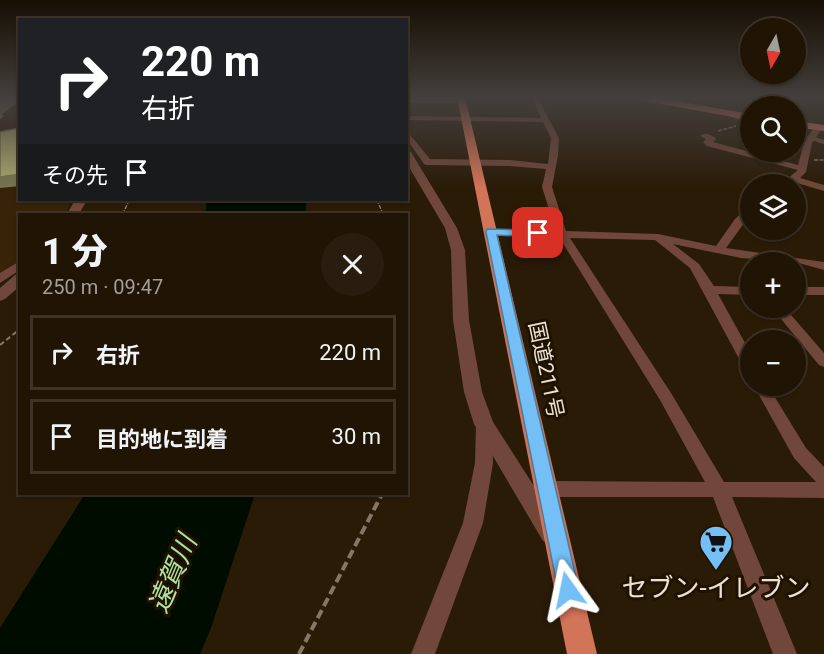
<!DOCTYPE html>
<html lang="ja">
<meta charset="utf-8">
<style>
body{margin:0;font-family:Roboto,"Noto Sans JP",sans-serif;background:#281d0f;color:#f1f3f6;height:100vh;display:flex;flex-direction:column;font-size:22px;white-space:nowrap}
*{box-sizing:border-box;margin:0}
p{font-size:20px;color:#a29e9a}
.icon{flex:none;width:33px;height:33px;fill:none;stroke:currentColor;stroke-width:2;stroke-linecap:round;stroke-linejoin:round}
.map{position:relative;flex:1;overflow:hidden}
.side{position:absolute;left:18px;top:213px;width:390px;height:282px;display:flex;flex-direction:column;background:#201405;border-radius:0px;box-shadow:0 2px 4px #0004,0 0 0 2px #3d3327}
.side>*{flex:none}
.banner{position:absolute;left:18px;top:18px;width:390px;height:183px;border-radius:0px;box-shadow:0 2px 4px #0004,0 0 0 2px #3d3327;background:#202124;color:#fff;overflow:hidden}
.needle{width:39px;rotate:189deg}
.controls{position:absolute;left:740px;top:18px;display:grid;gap:12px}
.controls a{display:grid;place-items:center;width:66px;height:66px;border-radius:50%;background:#201405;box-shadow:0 2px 4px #0004,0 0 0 2px #3d3327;font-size:30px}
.pin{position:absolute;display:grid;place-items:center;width:51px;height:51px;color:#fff;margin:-26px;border-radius:12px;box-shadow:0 3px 9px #0006}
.me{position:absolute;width:66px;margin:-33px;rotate:348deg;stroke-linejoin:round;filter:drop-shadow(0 0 4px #0008)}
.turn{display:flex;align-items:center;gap:21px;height:126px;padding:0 24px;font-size:27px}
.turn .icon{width:78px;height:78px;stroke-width:2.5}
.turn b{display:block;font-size:42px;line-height:51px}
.then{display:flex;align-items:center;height:57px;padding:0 24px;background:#0003;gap:12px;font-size:22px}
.round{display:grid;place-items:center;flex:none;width:63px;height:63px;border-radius:32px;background:#281d0f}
.overview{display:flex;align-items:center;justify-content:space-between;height:102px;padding:0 24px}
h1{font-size:36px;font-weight:800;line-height:45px}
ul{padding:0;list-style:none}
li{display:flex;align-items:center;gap:18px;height:75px;margin:0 12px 9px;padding:0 12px;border:3px solid #3d3327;border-radius:0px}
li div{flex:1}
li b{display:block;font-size:22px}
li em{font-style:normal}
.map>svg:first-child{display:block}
.built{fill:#362308}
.water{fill:#000c00}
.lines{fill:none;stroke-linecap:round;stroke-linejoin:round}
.path-far2{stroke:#847767;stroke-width:1.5;stroke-dasharray:4 1.5;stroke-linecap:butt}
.path-far1{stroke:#847767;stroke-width:2;stroke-dasharray:5 3;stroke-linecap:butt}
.path{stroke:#847767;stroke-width:4;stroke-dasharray:9 4.5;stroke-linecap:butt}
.service{stroke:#70473a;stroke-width:4}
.minor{fill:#70473a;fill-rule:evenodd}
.tertiary{fill:#70473a;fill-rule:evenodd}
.trunk{fill:#d27458;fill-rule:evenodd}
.shaded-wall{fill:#77754e}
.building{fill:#aaa76f;stroke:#77754e;stroke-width:1.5}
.route{fill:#74c0f6;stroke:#4b7da0;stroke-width:1.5}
.labels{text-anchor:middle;stroke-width:6;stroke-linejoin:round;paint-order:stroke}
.street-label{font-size:21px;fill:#ece1d6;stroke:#201201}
.near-poi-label{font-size:26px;fill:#ece1d6;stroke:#201201}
.near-water-label{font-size:27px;font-style:italic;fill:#afe4a2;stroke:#201201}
</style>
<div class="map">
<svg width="824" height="654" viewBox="0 0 824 654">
<rect width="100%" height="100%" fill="#2a1b07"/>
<!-- built -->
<path class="built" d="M19 157 20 200H70V203L66 214H20L19 262 0 275V161Z"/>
<!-- water -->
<path class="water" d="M207 200H307L305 214H205Z
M85 494H255L211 628 200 654H0V628Z"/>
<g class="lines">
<!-- path-far2 -->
<path class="path-far2" d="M718 131 736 126
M814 160H824
M377 200 383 214
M123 214 129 200"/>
<!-- path-far1 -->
<path class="path-far1" d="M0 345 20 329"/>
<!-- path -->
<path class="path" d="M299 654 382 494"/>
<!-- service -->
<path class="service" d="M809 137 824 142"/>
<!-- minor -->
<path class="minor" d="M534 97H540V102L559 138 558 155 552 187 566 231 658 234 716 246 735 219 750 206V215L726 248 824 262V270L795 262 741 258 673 244 699 264 714 286 750 287V295L718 294 750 352V371L745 370 743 366 690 268 655 240 570 238 671 393 724 482H816L794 458 754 386H768L806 448 824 467V498L732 497 797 654H773L713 497H547L541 494 538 489 541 484 547 481 705 482 660 400 559 237 491 235 486 232 491 229 556 231 542 187 546 169 510 166 427 165 424 164 406 138V130L430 159 510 160 548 164 551 138 543 122 406 120V116L541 118 534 102Z
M676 97H682L686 106H682Z
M754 97H760L762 100 756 106 750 107V105L755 100Z
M811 97H824V100Z
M406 99H462L465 101 462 103H406Z
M730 112H736L750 121V126L730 116Z
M816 125 823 127 812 143 806 172 800 178 824 185V191L794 182 790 184H781L798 170 707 146 703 142 706 139 700 136C704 132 713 135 716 139L713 142 798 165 804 143Z
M20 261V270L0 283V273Z
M795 287H824V295H795Z
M772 308H785L824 353V367L819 365Z
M484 418 490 420 492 424 493 463 483 523 435 654H411L463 523 475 463 476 424 478 420Z"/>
<!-- tertiary -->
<path class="tertiary" d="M406 149 411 152 457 228 465 250 469 320 482 392 493 422 559 525 563 533 559 541 551 544 543 541 474 424 464 392 453 320 451 250 445 228 406 162Z
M75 200H87L79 214H67Z
M20 274V286L5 299 0 301V288L15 275Z"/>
<!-- trunk -->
<path class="trunk" d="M457 97H465L597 654H567Z
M635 97H653L750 114V120L639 100Z
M795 121 824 125V131L795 127Z"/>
</g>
<!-- shaded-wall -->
<path class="shaded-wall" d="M9 97H20V100L2 114 4 116 0 119V104Z
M20 174V186L0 188V177Z"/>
<!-- building -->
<path class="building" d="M0 97H9L0 104Z
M20 128V174L0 177V132Z"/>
<!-- sky -->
<linearGradient id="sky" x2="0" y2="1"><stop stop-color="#170f04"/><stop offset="0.52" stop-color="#443f3c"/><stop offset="1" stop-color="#443f3c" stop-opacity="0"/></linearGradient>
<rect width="824" height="188" fill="url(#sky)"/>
<!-- route -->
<path class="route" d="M487 229 538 230 544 233 538 237 497 235 579 590 576 597 568 600 561 597 558 590 486 232Z"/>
<!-- icons -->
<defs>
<symbol id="supermarket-pin" viewBox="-11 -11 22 30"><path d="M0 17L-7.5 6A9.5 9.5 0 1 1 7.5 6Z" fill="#74c0f6" stroke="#201201"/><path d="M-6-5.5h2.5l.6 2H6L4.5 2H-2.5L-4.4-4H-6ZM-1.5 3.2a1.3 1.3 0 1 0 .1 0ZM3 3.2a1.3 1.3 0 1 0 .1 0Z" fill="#111"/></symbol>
</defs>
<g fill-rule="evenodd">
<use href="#supermarket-pin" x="697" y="523" width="38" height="52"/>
</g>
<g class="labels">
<!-- street labels -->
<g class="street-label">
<text transform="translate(546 370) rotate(78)" y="7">国道211号</text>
</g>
<!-- near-poi labels -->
<g class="near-poi-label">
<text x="716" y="597">セブン-イレブン</text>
</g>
<!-- near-water labels -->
<g class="near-water-label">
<text transform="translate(173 574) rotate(-67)" y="9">遠賀川</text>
</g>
</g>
</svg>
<div class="controls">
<a><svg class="needle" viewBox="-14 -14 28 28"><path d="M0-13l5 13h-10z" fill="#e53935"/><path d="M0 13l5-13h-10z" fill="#a29e9a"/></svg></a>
<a><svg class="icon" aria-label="search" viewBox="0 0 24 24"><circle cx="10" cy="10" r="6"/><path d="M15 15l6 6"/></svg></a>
<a><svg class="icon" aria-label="layers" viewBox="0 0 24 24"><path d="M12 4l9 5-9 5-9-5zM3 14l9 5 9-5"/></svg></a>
<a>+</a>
<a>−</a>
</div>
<div class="pin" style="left:538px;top:233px;background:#d93025"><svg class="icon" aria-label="arrive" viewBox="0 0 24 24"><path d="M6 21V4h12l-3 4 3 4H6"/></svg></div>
<svg class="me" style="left:568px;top:590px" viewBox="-20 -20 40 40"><path d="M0-17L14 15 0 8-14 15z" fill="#74c0f6" stroke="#fff" stroke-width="4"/></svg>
<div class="banner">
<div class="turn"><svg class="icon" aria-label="right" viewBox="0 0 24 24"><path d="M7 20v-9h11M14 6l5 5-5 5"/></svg><div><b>220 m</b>右折</div></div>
<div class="then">その先<svg class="icon" aria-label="arrive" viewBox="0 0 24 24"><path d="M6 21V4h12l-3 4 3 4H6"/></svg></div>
</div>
<section class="side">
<div class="overview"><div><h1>1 分</h1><p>250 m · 09:47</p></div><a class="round"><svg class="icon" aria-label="close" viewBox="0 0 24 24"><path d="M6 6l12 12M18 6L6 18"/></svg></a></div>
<ul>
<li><svg class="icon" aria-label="right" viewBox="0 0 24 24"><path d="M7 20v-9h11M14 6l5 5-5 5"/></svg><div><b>右折</b></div><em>220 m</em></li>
<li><svg class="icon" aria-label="arrive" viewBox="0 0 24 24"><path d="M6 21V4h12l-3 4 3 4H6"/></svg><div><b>目的地に到着</b></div><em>30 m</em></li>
</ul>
</section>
</div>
